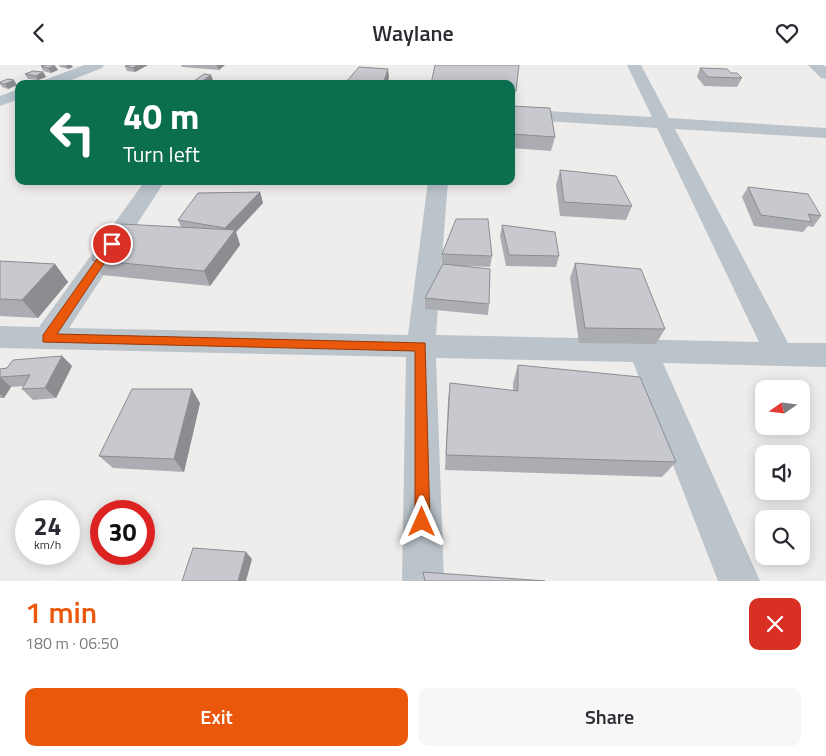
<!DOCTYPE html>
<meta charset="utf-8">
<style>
body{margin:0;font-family:"Titillium Web",sans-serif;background:#f7f7f7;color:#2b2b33;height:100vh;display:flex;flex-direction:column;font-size:19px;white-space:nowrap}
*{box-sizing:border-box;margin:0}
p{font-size:16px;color:#7c7c81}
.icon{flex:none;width:28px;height:28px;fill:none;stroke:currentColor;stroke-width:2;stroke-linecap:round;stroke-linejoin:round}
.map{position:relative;height:516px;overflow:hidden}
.details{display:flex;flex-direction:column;background:#fff;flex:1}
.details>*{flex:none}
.hud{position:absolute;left:15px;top:15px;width:500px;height:105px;border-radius:10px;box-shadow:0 2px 12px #0003;background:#0b6e4f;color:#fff;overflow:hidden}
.needle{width:32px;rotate:256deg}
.controls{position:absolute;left:755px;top:315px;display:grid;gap:10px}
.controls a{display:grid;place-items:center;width:55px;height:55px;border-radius:10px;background:#fff;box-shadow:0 2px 12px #0003;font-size:25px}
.speed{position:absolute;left:15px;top:435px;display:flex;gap:10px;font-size:25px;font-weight:700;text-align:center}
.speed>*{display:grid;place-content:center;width:65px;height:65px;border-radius:50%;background:#fff;box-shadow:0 2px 12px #0003;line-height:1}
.speed small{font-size:12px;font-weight:400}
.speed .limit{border:8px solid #d22;background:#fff;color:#111}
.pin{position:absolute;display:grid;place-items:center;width:42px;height:42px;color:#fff;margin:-21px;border:2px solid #fff;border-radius:50%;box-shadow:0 1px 5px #0007}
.me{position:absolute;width:55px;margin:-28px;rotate:0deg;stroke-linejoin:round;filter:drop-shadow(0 0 4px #0008)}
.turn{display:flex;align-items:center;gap:18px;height:105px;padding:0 25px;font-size:22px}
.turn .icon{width:65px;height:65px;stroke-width:2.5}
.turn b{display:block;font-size:35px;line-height:42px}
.round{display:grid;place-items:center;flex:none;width:52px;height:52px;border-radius:10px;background:#f7f7f7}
.summary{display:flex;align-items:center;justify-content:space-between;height:85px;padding:0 25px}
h1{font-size:30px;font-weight:600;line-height:38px;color:#ea580c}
.button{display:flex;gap:10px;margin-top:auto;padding:10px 25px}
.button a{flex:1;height:58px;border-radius:10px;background:#ea580c;color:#fff;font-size:20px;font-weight:600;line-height:58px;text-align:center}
.button a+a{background:#f7f7f7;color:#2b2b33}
header{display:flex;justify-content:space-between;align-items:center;height:65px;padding:0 25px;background:#fff;font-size:22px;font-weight:600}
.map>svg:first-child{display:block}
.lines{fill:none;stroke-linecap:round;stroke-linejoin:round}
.minor{fill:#bbc4ca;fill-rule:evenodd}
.secondary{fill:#b9c4cd;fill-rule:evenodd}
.wall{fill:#abadb2}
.shaded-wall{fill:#8b8d91}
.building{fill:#c7c9cf;stroke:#8b8d91}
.route{fill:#ea580c;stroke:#983908}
</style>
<header><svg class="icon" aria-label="back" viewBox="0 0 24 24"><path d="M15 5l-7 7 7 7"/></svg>Waylane<svg class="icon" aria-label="heart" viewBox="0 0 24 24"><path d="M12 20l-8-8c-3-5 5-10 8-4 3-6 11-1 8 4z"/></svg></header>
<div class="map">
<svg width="826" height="516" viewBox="0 0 826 516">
<rect width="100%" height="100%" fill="#efecec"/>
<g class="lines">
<!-- minor -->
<path class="minor" d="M627 0H641L669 53 826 63V73L675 64 788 278H826V302L663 298 760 516H718L633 297 436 293 444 516H402L406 292 0 283V261L39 262 145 116H165L69 263 408 270 428 116H448L436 270 759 277 657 63 511 54V44L652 52Z
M808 0H823L826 2V14L821 13Z"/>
<!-- secondary -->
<path class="secondary" d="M84 0H104L102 3 61 19H40L42 16Z
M19 24V34L0 41V31Z"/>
</g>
<!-- wall -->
<path class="wall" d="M59 0H71L73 2 68 4 60 2Z
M128 0H148L135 7 127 6 125 1Z
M181 0H225L219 5 182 2Z
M519 0 514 39H511V19Z
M41 1H55L58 5 51 8 43 6Z
M700 3 731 8 742 13 737 22 704 21 697 12Z
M43 7 46 12 38 15 28 14 25 9Z
M213 15 207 19H195L194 16Z
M0 17 17 20 8 24 2 22 0 19Z
M511 41 555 72 551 86 511 83Z
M560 105 632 141 626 155 560 151 556 120Z
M748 122 821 151 813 162 808 161 803 167 754 161 742 132Z
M260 127 263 138 236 167 240 180 210 221 102 210 92 195 181 162 178 155Z
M502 160 559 191 556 202 506 201 500 171Z
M442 189 492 191 490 202 464 201 489 239 488 250 425 244V233L442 200Z
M0 196 55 199 68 217 38 253 0 251Z
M575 198 665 264 656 279 579 278 570 213Z
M62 291 72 301 56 333 33 335 22 324 24 321 11 322 4 333H0V304L7 303Z
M518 300 676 397 662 412 445 405 448 335 450 318 513 326V318Z
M200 338 184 407 113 403 99 391Z"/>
<!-- shaded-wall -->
<path class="shaded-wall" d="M66 0H71L73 2 68 4Z
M138 0H148L135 7 133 3Z
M217 0H225L219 5Z
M55 1 58 5 51 8 48 3Z
M388 4 389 13 387 19H383Z
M43 7 46 12 38 15 36 11Z
M211 10 213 15 207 19H202L201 17Z
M14 15 17 20 8 24 5 19Z
M260 127 263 138 236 167 240 180 210 221 204 206 229 173 225 163Z
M55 199 68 217 38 253 22 235Z
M62 291 72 301 56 333 45 323Z
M0 312 11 322 4 333 0 329Z
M192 324 200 338 184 407 174 394Z
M246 487 252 494 246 516H238Z"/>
<!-- building -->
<path class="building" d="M45 0H52L55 1 48 3 41 1Z
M128 0H138L133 3 125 1Z
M435 0H519L516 26H511V19H431Z
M359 2 388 4 383 19 346 17Z
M700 3 727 4 731 8H737L742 13 708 12Z
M33 6 43 7 36 11 25 9Z
M204 9 211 10 201 17 194 16Z
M8 14 14 15 5 19 0 18V17Z
M511 41 550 43 555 72 511 69Z
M560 105 616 111 632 141 564 137Z
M748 122 808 129 821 151 808 149 812 157 761 150Z
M260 127 225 163 178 155 198 128Z
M456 154H488L492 191 442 189Z
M122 159 235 165 204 206 92 195Z
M502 160 555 167 559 191 509 190Z
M0 196 55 199 22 235 0 234Z
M575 198 641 204 665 264 585 263Z
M443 199 490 204 489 239 425 233Z
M62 291 45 323 22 324 30 310 0 312V304L7 303 13 295Z
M518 300 640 312 676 397 446 390 450 318 518 326Z
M132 324H192L174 394 99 391Z
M193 483 246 487 238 516H182Z
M423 507 545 516H425Z"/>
<!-- route -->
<path class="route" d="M112 176 117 179 57 269 425 278 430 457 428 463 422 465 417 463 415 457V286L43 277V270L109 177Z"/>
</svg>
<div class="controls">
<a><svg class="needle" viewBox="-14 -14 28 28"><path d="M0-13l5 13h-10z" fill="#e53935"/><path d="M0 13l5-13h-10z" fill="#7c7c81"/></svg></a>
<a><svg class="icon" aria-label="sound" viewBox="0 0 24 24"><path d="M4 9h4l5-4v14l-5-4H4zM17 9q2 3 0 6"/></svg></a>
<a><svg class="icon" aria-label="search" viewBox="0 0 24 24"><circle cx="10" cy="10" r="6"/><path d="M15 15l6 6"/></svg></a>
</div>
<div class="speed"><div>24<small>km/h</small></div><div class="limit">30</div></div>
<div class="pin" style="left:112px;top:179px;background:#d93025"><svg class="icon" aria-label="arrive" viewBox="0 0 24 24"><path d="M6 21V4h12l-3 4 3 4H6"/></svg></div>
<svg class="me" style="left:422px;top:457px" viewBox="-20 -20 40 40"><path d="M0-17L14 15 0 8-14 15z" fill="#ea580c" stroke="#fff" stroke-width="4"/></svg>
<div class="hud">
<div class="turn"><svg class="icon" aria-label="left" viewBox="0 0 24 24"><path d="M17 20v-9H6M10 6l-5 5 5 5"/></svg><div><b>40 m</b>Turn left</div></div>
</div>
</div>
<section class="details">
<div class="summary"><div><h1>1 min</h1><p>180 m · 06:50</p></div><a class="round" style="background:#d93025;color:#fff"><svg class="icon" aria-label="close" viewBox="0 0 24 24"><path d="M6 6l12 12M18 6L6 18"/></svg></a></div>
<div class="button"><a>Exit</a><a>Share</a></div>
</section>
